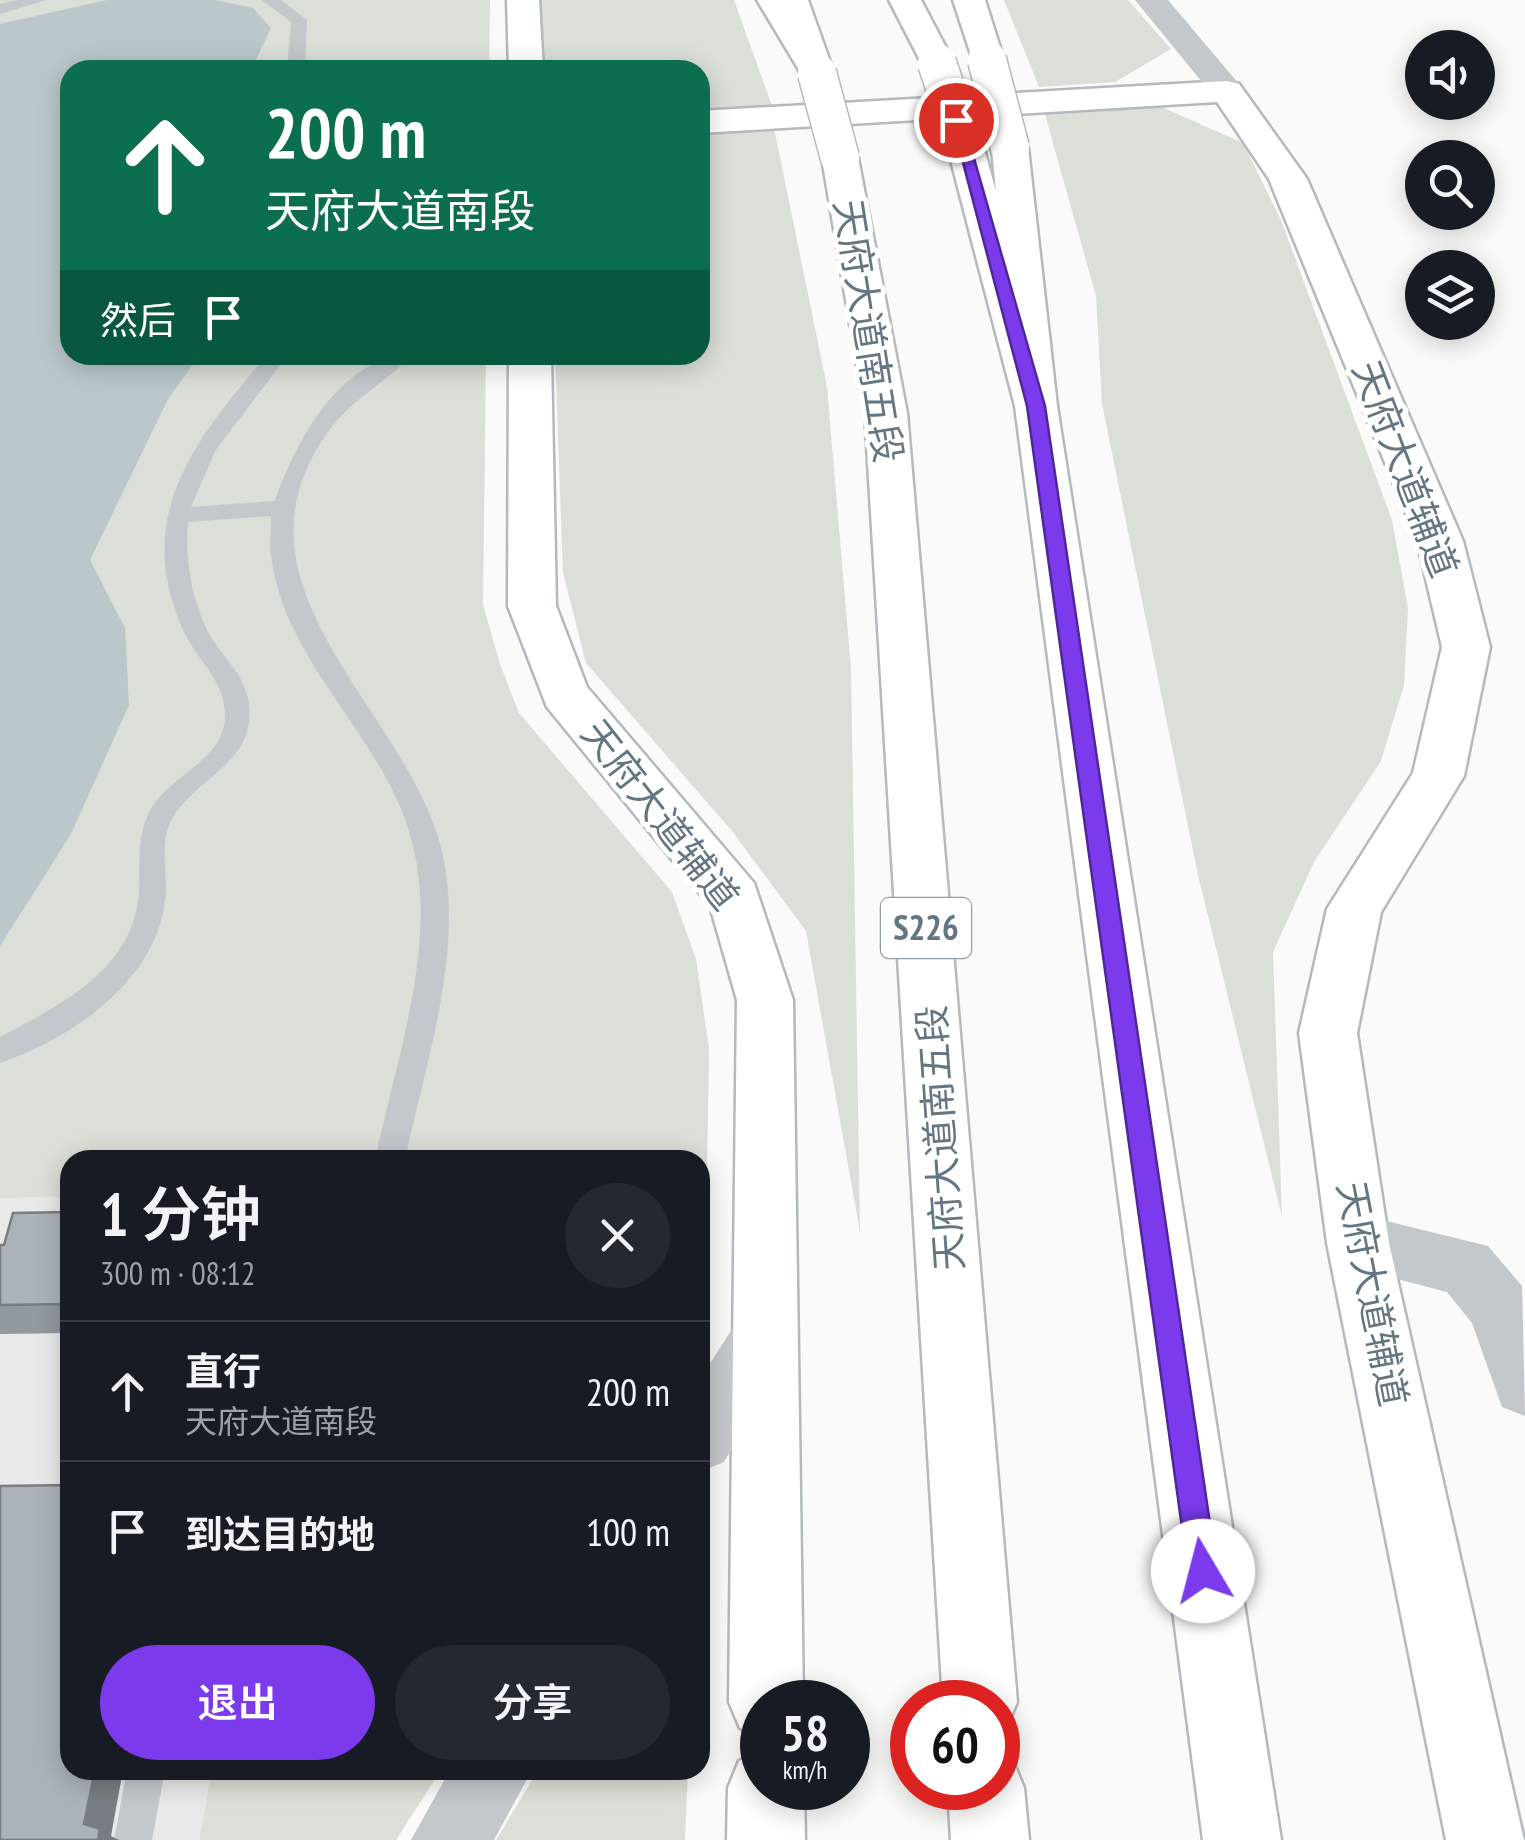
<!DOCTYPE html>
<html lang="zh">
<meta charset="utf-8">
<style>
body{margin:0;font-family:"PT Sans Narrow","Noto Sans SC",sans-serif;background:#242831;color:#f1f3f6;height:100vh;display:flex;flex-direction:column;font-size:38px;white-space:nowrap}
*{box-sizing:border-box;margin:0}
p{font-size:32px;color:#9ea1a6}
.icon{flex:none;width:55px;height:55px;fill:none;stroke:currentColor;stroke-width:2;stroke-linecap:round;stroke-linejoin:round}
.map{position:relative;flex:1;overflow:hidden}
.side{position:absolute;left:60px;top:1150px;width:650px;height:630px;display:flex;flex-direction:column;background:#171b24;border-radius:30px;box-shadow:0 5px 25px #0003}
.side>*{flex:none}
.guide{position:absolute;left:60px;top:60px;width:650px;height:305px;border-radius:30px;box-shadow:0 5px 25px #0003;background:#0b6e4f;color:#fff;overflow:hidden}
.buttons{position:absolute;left:1405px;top:30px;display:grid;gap:20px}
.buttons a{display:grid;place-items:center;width:90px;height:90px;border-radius:50%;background:#171b24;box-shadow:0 5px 25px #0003;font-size:50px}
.speed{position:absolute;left:740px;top:1680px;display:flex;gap:20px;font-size:50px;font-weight:700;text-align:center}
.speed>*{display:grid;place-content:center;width:130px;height:130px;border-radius:50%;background:#171b24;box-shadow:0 5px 25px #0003;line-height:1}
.speed small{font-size:25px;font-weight:400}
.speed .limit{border:15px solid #d22;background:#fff;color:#111}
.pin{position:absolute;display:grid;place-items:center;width:85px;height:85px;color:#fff;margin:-42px;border:5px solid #fff;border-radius:50%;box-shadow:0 2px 10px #0007}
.me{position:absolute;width:110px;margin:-55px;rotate:352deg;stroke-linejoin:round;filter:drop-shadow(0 0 8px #0008)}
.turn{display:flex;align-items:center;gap:35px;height:210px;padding:0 40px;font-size:45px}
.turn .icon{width:130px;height:130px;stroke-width:2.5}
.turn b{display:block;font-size:70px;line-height:85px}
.then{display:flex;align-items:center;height:95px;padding:0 40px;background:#0003;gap:20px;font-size:38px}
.round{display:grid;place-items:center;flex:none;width:105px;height:105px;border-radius:52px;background:#242831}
.headline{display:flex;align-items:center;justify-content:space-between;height:170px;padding:0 40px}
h1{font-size:60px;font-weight:600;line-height:75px}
.cta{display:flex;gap:20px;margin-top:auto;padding:20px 40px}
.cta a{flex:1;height:115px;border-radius:60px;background:#7c3aed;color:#fff;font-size:40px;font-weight:600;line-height:115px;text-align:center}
.cta a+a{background:#242831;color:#f1f3f6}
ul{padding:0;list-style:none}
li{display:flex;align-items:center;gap:30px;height:140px;padding:0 40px;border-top:2px solid #363941}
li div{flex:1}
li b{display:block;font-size:38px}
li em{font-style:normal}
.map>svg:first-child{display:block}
.built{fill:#e8e9e9}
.green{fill:#dadfd7}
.water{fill:#bbc7cb}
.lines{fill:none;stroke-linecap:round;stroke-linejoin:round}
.secondary-casing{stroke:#b3babf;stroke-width:5}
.primary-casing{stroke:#b5babe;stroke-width:5}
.highway-casing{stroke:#b4b9bd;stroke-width:5}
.lane{fill:#c3c8cc;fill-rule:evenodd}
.street{fill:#c3c8cc;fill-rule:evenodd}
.secondary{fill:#fff;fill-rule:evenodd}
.primary{fill:#fff;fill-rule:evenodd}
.highway{fill:#fff;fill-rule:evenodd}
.primary-bridge-casing{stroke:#b5babe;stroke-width:41;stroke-linecap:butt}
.highway-bridge-casing{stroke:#b4b9bd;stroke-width:41;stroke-linecap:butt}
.primary-bridge{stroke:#fff;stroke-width:38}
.highway-bridge{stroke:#fff;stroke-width:38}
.wall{fill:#929a9f}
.shaded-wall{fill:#777d82}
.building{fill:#aab3b9;stroke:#777d82;stroke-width:2.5}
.route{fill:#7c3aed;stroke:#51269a;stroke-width:2.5}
.labels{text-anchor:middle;stroke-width:10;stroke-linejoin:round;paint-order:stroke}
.shield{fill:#fff;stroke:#939fa8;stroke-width:2.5}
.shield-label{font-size:35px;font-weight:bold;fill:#657683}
.street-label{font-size:38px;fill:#657683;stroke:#fff}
</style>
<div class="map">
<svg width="1525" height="1840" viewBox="0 0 1525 1840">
<rect width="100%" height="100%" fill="#fafaf8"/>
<!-- built -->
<path class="built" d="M70 1197V1770H212L199 1840H0V1198Z"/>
<!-- green -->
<path class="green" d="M0 0H490L489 70H70V355H486L483 605 500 664 519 713 672 892 696 959 709 1048 704 1361 700 1367V1160H70V1197L0 1198Z
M541 0H734L772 106 700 110V70H543Z
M1004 0H1128L1171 49 1115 82 1039 87Z
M1155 104 1243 143 1281 220 1392 520 1408 608 1404 685 1381 761 1314 862 1273 952 1282 1217 1198 875 1102 404 1096 296 1044 111Z
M774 128 827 387 851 669 860 1232 806 931 732 831 586 663 563 573 555 355H700V132Z
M212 1770H441L396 1840H199Z
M538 1770H688L685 1840H496Z"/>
<!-- water -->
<path class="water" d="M107 0H215L253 8 271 28 251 70H70V355H200L168 399 90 560 125 628 129 705 71 834 0 946V24Z"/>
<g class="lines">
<defs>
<path id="secondary" d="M507 0H539L543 70H509Z
M1227 81 1239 84 1307 179 1463 541 1490 647 1464 776 1381 912 1357 1033 1389 1243 1524 1840H1446L1327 1243 1299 1033 1327 909 1413 773 1442 647 1417 541 1269 179 1217 102 700 133V111Z
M509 355H551L556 606 587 687 754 883 793 1000 803 1702H762V1737L740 1728 729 1702 737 1000 710 906 547 707 508 606Z
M762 1751V1788H804L805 1840H727L728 1788 739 1761Z"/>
<path id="primary" d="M776 0H808L834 73 829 80H805L800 73Z
M889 0H921L954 63 949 70H925Z
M966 138 979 141 984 149 1057 406 1281 1840H1203L1015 406 948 149 953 141Z
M840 147 853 150 858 158 907 413 1017 1702 1006 1728 998 1732V1702H943L865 413 822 158 827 150Z
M998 1755 1013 1761 1024 1788 1029 1840H951L948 1788H998Z"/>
<path id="highway" d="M757 0H789L834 73 829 80H805Z
M953 0H985L1004 60 999 67H975Z
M1010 137 1023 140 1028 148 1057 406 1051 415 1036 419 1021 415 1015 406 992 148 997 140Z"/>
</defs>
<!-- secondary casing -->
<use href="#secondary" class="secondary-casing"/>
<!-- primary casing -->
<use href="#primary" class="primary-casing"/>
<!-- highway casing -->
<use href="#highway" class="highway-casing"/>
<!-- lane -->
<path class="lane" d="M17 0H46L0 14V4Z
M262 0H281L307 20 305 70H287L291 22Z
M267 355H288L215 451 191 507 275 501C295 443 341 355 411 355 387 383 354 396 328 432 220 582 396 701 438 837 469 939 426 1060 405 1160H375C396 1059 440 941 411 838 384 738 287 665 272 562 269 547 271 531 271 516L188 522C185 559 191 598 208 632 221 656 246 675 249 704 256 763 197 776 172 819 158 843 169 875 165 901 155 982 72 1038 0 1063V1037C61 1005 134 969 139 892 141 860 135 832 154 804 175 774 222 759 225 719 227 682 198 662 184 632 131 516 195 440 267 355Z
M127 1770H165L152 1840H114Z"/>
<!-- street -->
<path class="street" d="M1135 0H1168L1239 84 1244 91 1239 98H1215Z
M1358 1214 1488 1246 1522 1286 1525 1416 1502 1407 1472 1323 1447 1292 1336 1263 1327 1243 1336 1223Z
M766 1303 789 1312 798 1334 724 1462 700 1472V1379L743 1312Z
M450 1770H532L494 1840H411Z"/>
<!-- secondary -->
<use href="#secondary" class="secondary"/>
<!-- primary -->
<use href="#primary" class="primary"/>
<!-- highway -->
<use href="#highway" class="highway"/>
<defs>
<path id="primary-bridge" d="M937 63 966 149
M817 73 840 158"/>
<path id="highway-bridge" d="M987 60 1010 148"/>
</defs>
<!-- primary-bridge casing -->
<use href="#primary-bridge" class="primary-bridge-casing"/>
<!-- highway-bridge casing -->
<use href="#highway-bridge" class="highway-bridge-casing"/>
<!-- primary-bridge -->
<use href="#primary-bridge" class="primary-bridge"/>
<!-- highway-bridge -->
<use href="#highway-bridge" class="highway-bridge"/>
</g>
<!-- wall -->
<path class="wall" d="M70 1212V1333L0 1334V1245H4Z"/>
<!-- shaded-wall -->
<path class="shaded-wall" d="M95 1770H123L111 1836 119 1840H98L84 1824Z"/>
<!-- building -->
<path class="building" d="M70 1212V1304L0 1305V1245H4L13 1213Z
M70 1485 67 1496H70V1770H95L84 1824 100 1829 98 1840H0V1486Z"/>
<!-- route -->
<path class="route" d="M951 117 963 120 1045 406 1217 1571 1213 1582 1203 1586 1192 1582 1188 1571 1027 406Z"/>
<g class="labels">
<!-- shield labels -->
<rect class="shield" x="881" y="898" width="90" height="60" rx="8"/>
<g class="shield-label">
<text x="926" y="940">S226</text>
</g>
<!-- street labels -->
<g class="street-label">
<text transform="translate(868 331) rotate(81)" y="13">天府大道南五段</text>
<text transform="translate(1405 469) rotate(69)" y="13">天府大道辅道</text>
<text transform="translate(660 815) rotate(52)" y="13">天府大道辅道</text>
<text transform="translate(941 1138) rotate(-94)" y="13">天府大道南五段</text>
<text transform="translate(1372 1294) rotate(79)" y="13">天府大道辅道</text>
</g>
</g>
</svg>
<div class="buttons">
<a><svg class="icon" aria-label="sound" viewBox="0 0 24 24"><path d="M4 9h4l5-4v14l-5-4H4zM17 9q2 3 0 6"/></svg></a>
<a><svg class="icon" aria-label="search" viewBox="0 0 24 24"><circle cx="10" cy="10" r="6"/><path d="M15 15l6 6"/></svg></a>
<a><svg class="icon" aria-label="layers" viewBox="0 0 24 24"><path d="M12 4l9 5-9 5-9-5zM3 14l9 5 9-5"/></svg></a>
</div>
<div class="speed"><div>58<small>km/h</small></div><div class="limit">60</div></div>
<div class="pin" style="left:956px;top:120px;background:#d93025"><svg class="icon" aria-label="arrive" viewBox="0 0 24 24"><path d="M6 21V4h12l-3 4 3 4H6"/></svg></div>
<svg class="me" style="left:1203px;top:1571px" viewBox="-20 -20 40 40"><circle r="19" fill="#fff"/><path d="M0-13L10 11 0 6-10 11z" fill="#7c3aed"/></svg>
<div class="guide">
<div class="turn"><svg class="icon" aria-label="ahead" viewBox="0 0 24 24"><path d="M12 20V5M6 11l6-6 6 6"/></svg><div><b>200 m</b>天府大道南段</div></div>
<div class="then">然后<svg class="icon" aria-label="arrive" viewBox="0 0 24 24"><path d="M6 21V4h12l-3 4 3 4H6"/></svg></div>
</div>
<section class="side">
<div class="headline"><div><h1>1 分钟</h1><p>300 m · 08:12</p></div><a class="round"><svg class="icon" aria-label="close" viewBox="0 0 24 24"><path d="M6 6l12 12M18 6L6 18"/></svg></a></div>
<ul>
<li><svg class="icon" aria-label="ahead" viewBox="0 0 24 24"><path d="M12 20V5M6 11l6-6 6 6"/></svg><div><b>直行</b><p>天府大道南段</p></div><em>200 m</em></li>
<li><svg class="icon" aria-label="arrive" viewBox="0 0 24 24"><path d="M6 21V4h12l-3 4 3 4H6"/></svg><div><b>到达目的地</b></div><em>100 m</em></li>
</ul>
<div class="cta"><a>退出</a><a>分享</a></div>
</section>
</div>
